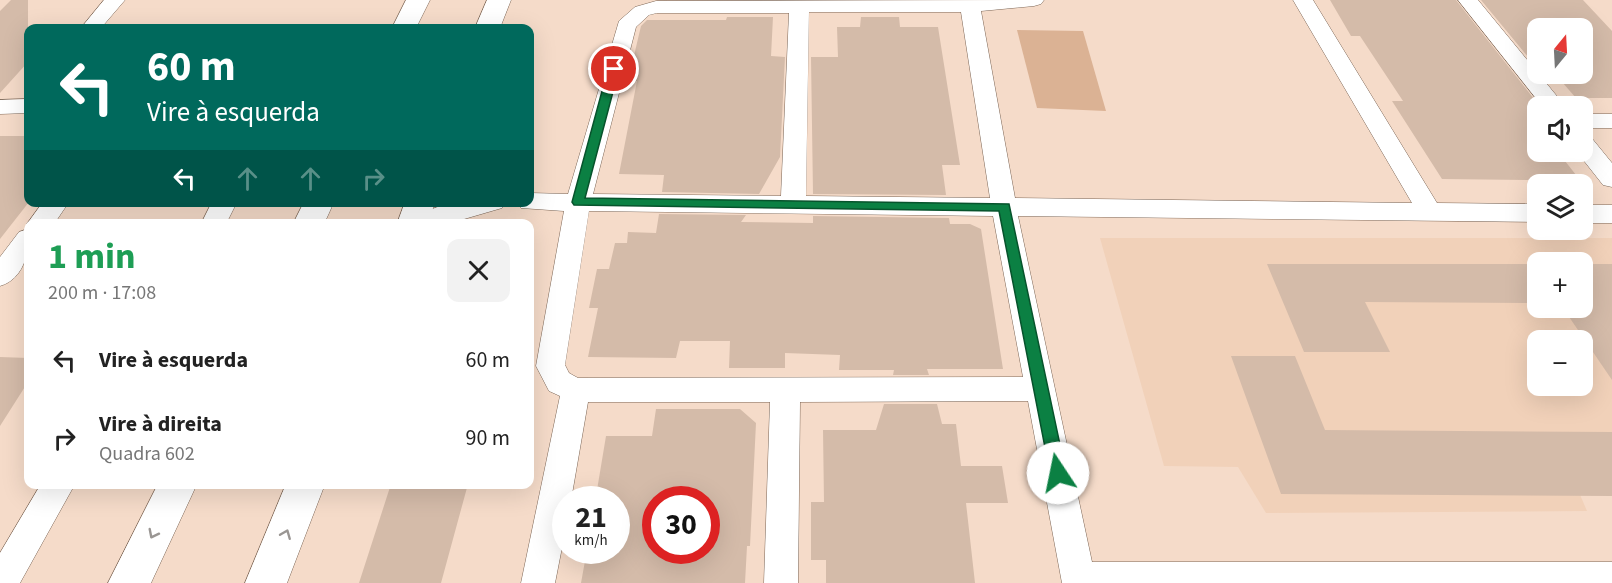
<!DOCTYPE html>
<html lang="pt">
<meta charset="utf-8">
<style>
body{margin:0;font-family:"Source Sans 3",sans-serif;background:#f2f2f2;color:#222;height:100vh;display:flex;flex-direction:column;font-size:22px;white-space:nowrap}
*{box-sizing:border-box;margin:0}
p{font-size:20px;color:#767676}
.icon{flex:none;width:33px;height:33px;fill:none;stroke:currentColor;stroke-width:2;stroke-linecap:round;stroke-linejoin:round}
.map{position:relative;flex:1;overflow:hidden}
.panel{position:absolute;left:24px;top:219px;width:510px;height:270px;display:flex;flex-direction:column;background:#fff;border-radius:12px;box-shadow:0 6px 24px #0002}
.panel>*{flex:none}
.top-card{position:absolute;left:24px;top:24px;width:510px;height:183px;border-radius:12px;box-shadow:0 6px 24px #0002;background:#00695c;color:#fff;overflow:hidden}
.needle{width:39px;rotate:18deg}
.controls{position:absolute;left:1527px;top:18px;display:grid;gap:12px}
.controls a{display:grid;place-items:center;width:66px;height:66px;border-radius:12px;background:#fff;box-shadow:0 6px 24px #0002;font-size:30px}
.speed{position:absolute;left:552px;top:486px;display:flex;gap:12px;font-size:30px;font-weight:700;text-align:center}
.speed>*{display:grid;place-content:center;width:78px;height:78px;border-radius:50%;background:#fff;box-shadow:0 6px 24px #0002;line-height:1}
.speed small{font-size:15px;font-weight:400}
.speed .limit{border:9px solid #d22;background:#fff;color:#111}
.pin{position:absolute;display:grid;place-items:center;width:51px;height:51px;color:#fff;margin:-26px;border:3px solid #fff;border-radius:50%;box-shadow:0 2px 6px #0007}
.me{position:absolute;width:66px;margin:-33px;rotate:349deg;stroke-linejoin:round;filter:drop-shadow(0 0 4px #0008)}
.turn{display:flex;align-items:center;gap:21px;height:126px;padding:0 24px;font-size:27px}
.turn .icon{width:78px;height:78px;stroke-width:2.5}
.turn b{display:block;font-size:42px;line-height:51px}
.lanes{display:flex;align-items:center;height:57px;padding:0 24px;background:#0003;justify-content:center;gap:30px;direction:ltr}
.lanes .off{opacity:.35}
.round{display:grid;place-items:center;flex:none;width:63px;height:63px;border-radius:12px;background:#f2f2f2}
.overview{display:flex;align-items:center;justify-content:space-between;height:102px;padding:0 24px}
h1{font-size:36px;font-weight:700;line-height:45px;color:#1e9e55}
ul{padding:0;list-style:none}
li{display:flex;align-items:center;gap:18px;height:78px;padding:0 24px}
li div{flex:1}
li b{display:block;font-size:22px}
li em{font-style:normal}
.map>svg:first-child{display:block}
.built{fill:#f1d1b9;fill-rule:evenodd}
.green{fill:#dbb294}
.building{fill:#d4bba9;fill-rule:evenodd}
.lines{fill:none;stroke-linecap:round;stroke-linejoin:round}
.minor-casing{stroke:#7c6656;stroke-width:1}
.tertiary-casing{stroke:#7c6656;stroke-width:1}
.minor{fill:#fff;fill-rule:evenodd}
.tertiary{fill:#fff;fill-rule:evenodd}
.oneway{stroke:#9a9693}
.route{fill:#0b8043;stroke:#07532c;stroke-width:1.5}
</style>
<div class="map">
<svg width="1612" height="583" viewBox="0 0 1612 583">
<rect width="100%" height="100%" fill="#f5dbc9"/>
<!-- built -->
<path class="built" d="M1100 238H1612V482L1575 483 1587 511 1266 513 1238 467 1164 466ZM1538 262H1582V308H1538ZM1538 340H1582V386H1538Z"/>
<!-- green -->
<path class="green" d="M1017 30 1083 31 1106 111 1037 108Z"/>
<!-- building -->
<path class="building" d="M11 0H28V62L0 93V11Z
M1330 0H1456L1538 104V152H1558L1587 189H1582V184L1538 186 1534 180 1442 179 1392 101H1403L1360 36H1351Z
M1481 0H1583L1612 31V98H1576L1555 74H1582V28H1538V69Z
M727 17H773L771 56 785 57 780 157 759 194 662 192 664 175 619 174 637 81H628L641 26 647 20H726Z
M861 17H899L900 27H938L960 165H942L946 195 813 194 811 57H838L837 27H860Z
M0 136H28L29 202 0 239Z
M659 214 746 215 741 222 813 223V216L949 218 950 224H970L981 229 1003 369H927L929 375H893L894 370H839L840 355 785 353V368H729L730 341H680L676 358 588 357 598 308H589L597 269H609L615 243H627L628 232 656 233Z
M1267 264H1538V303L1365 302 1390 352H1304Z
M1582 264H1612V380L1563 308H1582Z
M1231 356H1295L1325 430 1612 432V496L1281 494Z
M0 357 28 358V382L0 426Z
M884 404H937L942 424H956L961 466H1002L1008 503H966L975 583H826V560H811V502H824L823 430H876Z
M656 409H740L756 423 750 546H747L745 583H581L587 550H616V497L596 496 606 436H652ZM656 500H706V550H656Z
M391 484H468L441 583H359Z"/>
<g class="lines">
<defs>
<path id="minor" d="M104 0H125L101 28H81Z
M1044 0 1041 4 1034 6 981 11 1015 198 1412 203 1293 0H1313L1437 203 1538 204V222L1018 216 1092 562H1612V583H1062L1028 401 800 402 798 583H764L770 402H588L571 500H566V527L555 583H521L560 396 549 391 536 366 564 211 521 208 518 202H530V193L568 194 619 21 635 7 656 1ZM809 12H961L990 198 806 196ZM657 13H789L781 196 593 194 636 27 649 15ZM589 211 993 216 1023 377 578 378 569 373 565 365Z
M1458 0H1478L1565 106H1542Z
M28 99V113L0 114V100Z
M1582 114H1612V128H1582Z
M1582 134 1590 136 1612 163V187L1603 185 1577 152H1582Z
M43 202H69L54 224H28V226L27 224Z
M212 202H237L226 224H201Z
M451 202H505L502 208 447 224H408L411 217Z
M1582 205H1612V223H1582Z
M28 229C30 252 24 279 0 286V257L19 232Z
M41 484H75L20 583H0V553Z"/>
<path id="tertiary" d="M406 0H430L416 28H392Z
M487 0H511L500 28H475Z
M304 202H334L324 224H293Z
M405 202H435L428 224H397Z
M158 484H197L151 583H108Z
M286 484H325L287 583H245Z"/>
</defs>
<!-- minor casing -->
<use href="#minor" class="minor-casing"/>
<!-- tertiary casing -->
<use href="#tertiary" class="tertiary-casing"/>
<!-- minor -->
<use href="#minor" class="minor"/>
<!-- tertiary -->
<use href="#tertiary" class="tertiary"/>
</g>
<!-- one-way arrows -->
<defs><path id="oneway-chevron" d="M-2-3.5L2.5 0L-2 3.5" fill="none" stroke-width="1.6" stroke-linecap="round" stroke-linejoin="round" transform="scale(1.5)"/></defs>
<g class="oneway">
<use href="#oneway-chevron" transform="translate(153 534) rotate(117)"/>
<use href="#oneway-chevron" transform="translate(286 534) rotate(-68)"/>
</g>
<!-- route -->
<path class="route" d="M614 66 619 69 585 198 1009 204 1066 473 1063 478 1058 480 1052 478 1050 473 999 211 574 205 572 202 608 69Z"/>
</svg>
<div class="controls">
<a><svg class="needle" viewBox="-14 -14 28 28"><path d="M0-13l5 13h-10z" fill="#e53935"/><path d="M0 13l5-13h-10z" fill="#767676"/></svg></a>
<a><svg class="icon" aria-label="sound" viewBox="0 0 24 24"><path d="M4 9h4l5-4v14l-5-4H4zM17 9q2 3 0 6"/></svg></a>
<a><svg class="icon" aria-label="layers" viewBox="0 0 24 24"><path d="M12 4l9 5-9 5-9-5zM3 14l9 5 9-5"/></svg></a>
<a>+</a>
<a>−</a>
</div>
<div class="speed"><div>21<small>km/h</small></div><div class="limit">30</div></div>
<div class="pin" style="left:614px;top:69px;background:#d93025"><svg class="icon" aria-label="arrive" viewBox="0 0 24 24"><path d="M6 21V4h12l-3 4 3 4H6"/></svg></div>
<svg class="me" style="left:1058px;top:473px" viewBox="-20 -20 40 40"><circle r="19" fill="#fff"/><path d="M0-13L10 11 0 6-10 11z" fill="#0b8043"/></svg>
<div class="top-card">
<div class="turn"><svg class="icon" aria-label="left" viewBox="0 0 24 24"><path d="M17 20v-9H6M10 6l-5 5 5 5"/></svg><div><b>60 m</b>Vire à esquerda</div></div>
<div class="lanes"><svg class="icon" aria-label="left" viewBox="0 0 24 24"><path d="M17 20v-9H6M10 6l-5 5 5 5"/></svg><svg class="icon off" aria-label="ahead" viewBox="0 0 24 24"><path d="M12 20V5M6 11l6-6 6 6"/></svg><svg class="icon off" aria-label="ahead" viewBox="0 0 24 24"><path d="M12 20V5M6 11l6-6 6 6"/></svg><svg class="icon off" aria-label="right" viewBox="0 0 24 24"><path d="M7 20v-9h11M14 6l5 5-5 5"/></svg></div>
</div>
<section class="panel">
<div class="overview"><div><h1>1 min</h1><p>200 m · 17:08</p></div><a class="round"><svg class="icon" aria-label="close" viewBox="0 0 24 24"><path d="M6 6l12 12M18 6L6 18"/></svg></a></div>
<ul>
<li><svg class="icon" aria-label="left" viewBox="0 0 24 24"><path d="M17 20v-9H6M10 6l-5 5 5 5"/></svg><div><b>Vire à esquerda</b></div><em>60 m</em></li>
<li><svg class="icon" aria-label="right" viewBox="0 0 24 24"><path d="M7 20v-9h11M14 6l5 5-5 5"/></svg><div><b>Vire à direita</b><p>Quadra 602</p></div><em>90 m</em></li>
</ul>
</section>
</div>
